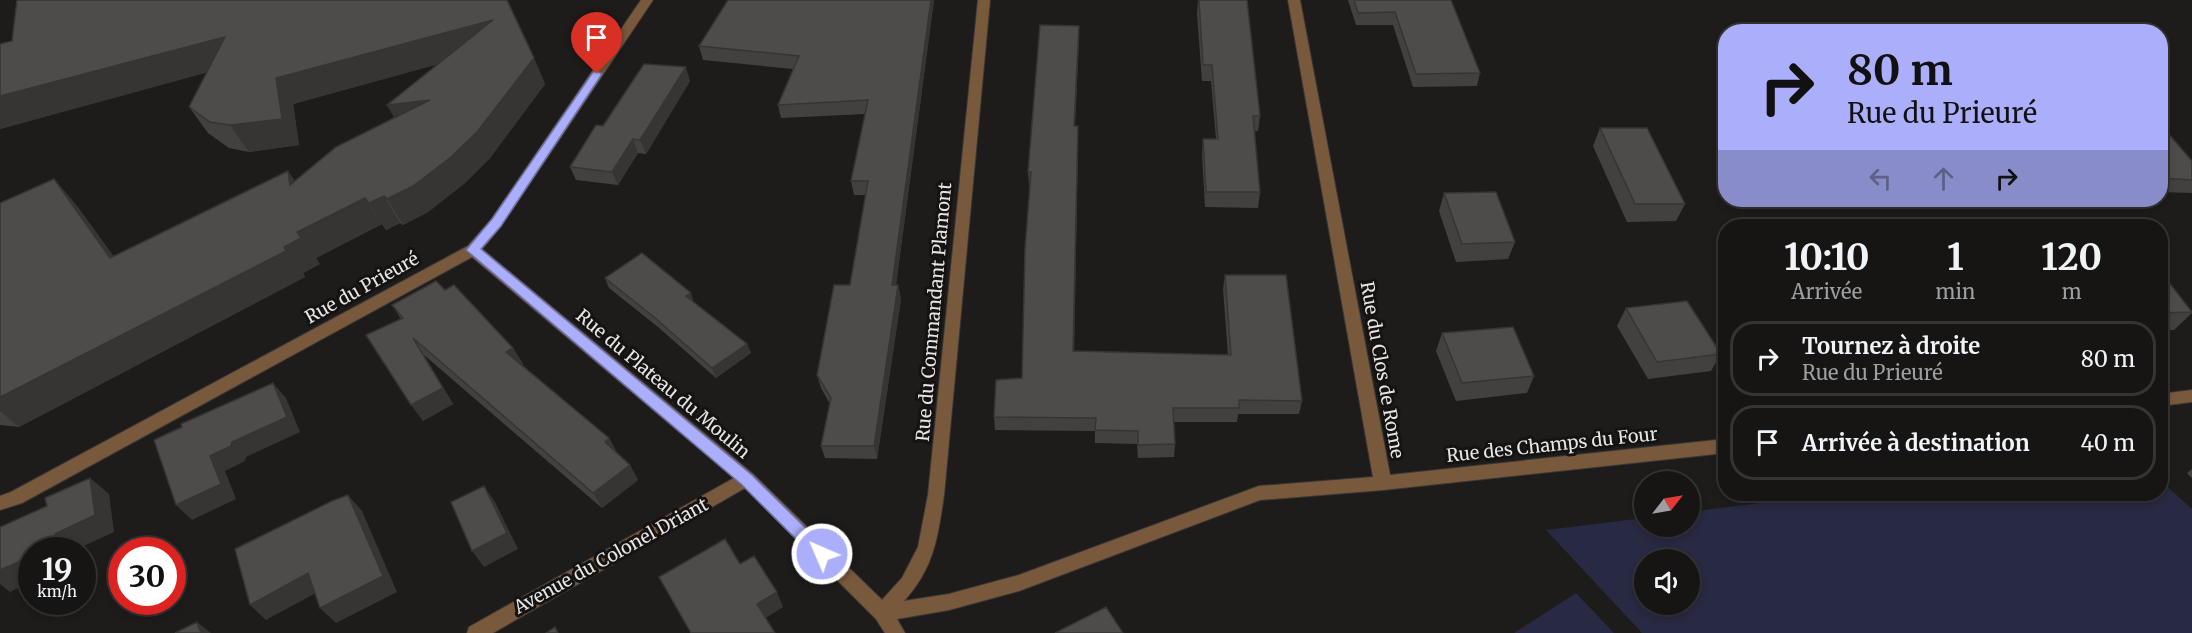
<!DOCTYPE html>
<html lang="fr">
<meta charset="utf-8">
<style>
body{margin:0;font-family:Merriweather,serif;background:#232222;color:#f1f3f6;height:100vh;display:flex;flex-direction:column;font-size:22px;white-space:nowrap}
*{box-sizing:border-box;margin:0}
p{font-size:20px;color:#9e9fa0}
.icon{flex:none;width:33px;height:33px;fill:none;stroke:currentColor;stroke-width:2;stroke-linecap:round;stroke-linejoin:round}
.map{position:relative;flex:1;overflow:hidden}
.sheet{position:absolute;left:1718px;top:219px;width:450px;height:282px;display:flex;flex-direction:column;background:#161514;border-radius:24px;box-shadow:0 3px 9px #0003,0 0 0 2px #353434}
.sheet>*{flex:none}
.hud{position:absolute;left:1718px;top:24px;width:450px;height:183px;border-radius:24px;box-shadow:0 3px 9px #0003,0 0 0 2px #353434;background:#abaffb;color:#111;overflow:hidden}
.needle{width:39px;rotate:59deg}
.tools{position:absolute;left:1634px;top:471px;display:grid;gap:12px}
.tools a{display:grid;place-items:center;width:66px;height:66px;border-radius:50%;background:#161514;box-shadow:0 3px 9px #0003,0 0 0 2px #353434;font-size:30px}
.speed{position:absolute;left:18px;top:537px;display:flex;gap:12px;font-size:30px;font-weight:700;text-align:center}
.speed>*{display:grid;place-content:center;width:78px;height:78px;border-radius:50%;background:#161514;box-shadow:0 3px 9px #0003,0 0 0 2px #353434;line-height:1}
.speed small{font-size:15px;font-weight:400}
.speed .limit{border:9px solid #d22;background:#fff;color:#111}
.pin{position:absolute;display:grid;place-items:center;width:51px;height:51px;color:#fff;margin:-62px -26px;border-radius:50% 50% 50% 0;rotate:-45deg;box-shadow:0 0 6px #0007}
.pin .icon{rotate:45deg}
.me{position:absolute;width:66px;margin:-33px;rotate:315deg;stroke-linejoin:round;filter:drop-shadow(0 0 4px #0008)}
.turn{display:flex;align-items:center;gap:21px;height:126px;padding:0 30px;font-size:27px}
.turn .icon{width:78px;height:78px;stroke-width:2.5}
.turn b{display:block;font-size:42px;line-height:51px}
.lanes{display:flex;align-items:center;height:57px;padding:0 30px;background:#0003;justify-content:center;gap:30px;direction:ltr}
.lanes .off{opacity:.35}
.eta{display:flex;justify-content:space-evenly;align-items:center;height:102px;text-align:center}
.eta b{font-size:36px;font-weight:700;line-height:42px}
ul{padding:0;list-style:none}
li{display:flex;align-items:center;gap:18px;height:75px;margin:0 12px 9px;padding:0 18px;border:3px solid #353434;border-radius:24px}
li div{flex:1}
li b{display:block;font-size:22px}
li em{font-style:normal}
.map>svg:first-child{display:block}
.green{fill:#282942;fill-rule:evenodd}
.lines{fill:none;stroke-linecap:round;stroke-linejoin:round}
.minor-casing{stroke:#3a3837;stroke-width:2}
.minor{fill:#79593c;fill-rule:evenodd}
.wall{fill:#434140}
.shaded-wall{fill:#373534}
.building{fill:#4e4c4a;stroke:#373534;stroke-width:1.5}
.route{fill:#abaffb;stroke:#6f72a3;stroke-width:1.5}
.labels{text-anchor:middle;stroke-width:6;stroke-linejoin:round;paint-order:stroke}
.street-label{font-size:18px;fill:#e7e6e5;stroke:#151312}
</style>
<div class="map">
<svg width="2192" height="633" viewBox="0 0 2192 633">
<rect width="100%" height="100%" fill="#1e1c1b"/>
<!-- green -->
<path class="green" d="M2160 480 2192 509V633H1642L1546 530 1644 518V526H1689V512L1830 494H2160ZM1644 560H1689V604H1644Z
M1576 593 1614 633H1514Z"/>
<g class="lines">
<defs>
<path id="minor" d="M641 0H653L501 226 482 249 753 474 882 600 902 578 918 547 928 495 978 0H990L944 495C938 537 934 568 904 601L949 594 1019 575 1259 486 1373 477 1288 0H1300L1390 475 1725 439V453L1383 490 1260 500 1019 591 949 610 897 619 905 633H885L876 619 745 488 493 633H467L469 627 734 478 472 257 22 503 0 510V496L11 492 468 246 491 220Z
M2192 390V402L2160 406V394Z"/>
</defs>
<!-- minor casing -->
<use href="#minor" class="minor-casing"/>
<!-- minor -->
<use href="#minor" class="minor"/>
</g>
<!-- wall -->
<path class="wall" d="M934 0 896 285H898L901 299 877 459 825 458 821 446 830 404 821 388 817 375 850 285 866 195H854L851 181 865 114 781 118 778 105 793 69 703 60 699 46Z
M1198 0 1260 116 1258 131H1254L1260 192 1258 208 1205 207 1202 155 1203 139H1216L1211 81H1202L1197 14Z
M1348 0H1451L1480 73 1477 86 1413 87 1393 25H1356Z
M1079 26V39L1075 126H1078V140L1074 351 1228 355 1223 289 1225 275 1302 401 1299 414H1238L1237 422H1173L1175 444 1174 457 1138 458 1137 444 1095 443V431L995 430 994 417 1022 378 1030 185H1029L1028 172Z
M0 44 534 58 545 84 490 158 465 183 428 212 403 225 400 223 386 230 382 224 316 258 320 264 303 273 305 277 19 427 0 425V203L54 179 77 206 114 257 295 181 394 117 387 105 438 64 293 104 299 145 249 152 229 148 208 133 189 107 207 72 0 129Z
M690 81 646 154 638 153 618 185 576 180 570 167 603 126Z
M2160 124 2192 161V193L2160 192Z
M1600 128 1685 204 1676 221 1627 222 1593 146Z
M1444 193 1515 242 1508 259 1456 262 1439 211Z
M2160 271 2192 312V313L2174 330H2160Z
M605 278 694 303 747 344 751 353 716 378 658 327 609 288Z
M445 290 513 348 523 364 522 365 609 438 616 452 630 465 638 480 602 508 424 355 453 404 423 421 401 319 392 305Z
M1626 308 1721 354 1711 371 1648 379 1617 326Z
M1442 333 1534 376 1527 393 1456 401 1436 351Z
M2192 469V478L2187 473Z"/>
<!-- shaded-wall -->
<path class="shaded-wall" d="M931 0H934L894 299 892 285Z
M493 20 504 46 293 104 299 145 249 152 230 125 276 78Z
M1079 26V39L1074 140V126Z
M225 37 242 63 0 129V96Z
M534 58 545 84 490 158 465 183 428 212 403 225 387 199Z
M686 67 690 81 646 154 640 140Z
M430 100 402 131 387 105Z
M1078 126V140L1074 365 1073 351Z
M633 139 638 153 618 185 612 172Z
M288 171 306 197 290 185Z
M54 179 77 206 134 285 110 258Z
M384 196 400 223 386 230 369 203Z
M365 198 382 224 316 258 320 264 303 273 305 277 19 427 0 411V397L284 247 297 232Z
M898 285 901 299 877 459 874 446Z
M691 293 694 303 686 296Z
M413 338 453 404 423 421 411 405Z
M747 344 751 353 716 378 712 368Z
M513 348 523 364 516 368 506 352Z
M273 383 286 398 300 432 246 457 245 461 225 471 236 499 192 520 176 505 210 456 232 442Z
M609 438 618 454 605 442Z
M630 465 638 480 602 508 593 493Z
M90 478 109 494 114 532 75 550H43L55 534Z
M484 486 495 502 518 549 484 567 472 551Z
M348 495 362 511 397 592 336 623 320 608Z
M32 556V581L10 592 0 584V570Z
M308 573 323 589 266 620 250 605Z
M777 592 783 607 764 619 757 604Z
M197 622 211 633H201Z"/>
<!-- building -->
<path class="building" d="M17 0H507L534 58 477 132 451 157 413 186 387 199 384 196 369 203 365 198 297 232 301 238 284 247 286 251 0 397V203L54 179 110 258 288 171 290 185 336 147 430 100 387 105 493 20 276 78 282 119 230 125 210 122 189 107 225 37 0 96V44L12 41Z
M728 0H931L892 285H898L874 446H821L831 398 817 375 834 285H850L868 181H851L868 100 778 105 799 56 699 46Z
M1199 0H1247L1260 116H1253L1260 192H1206L1203 139H1218L1212 65H1203Z
M1354 0H1451L1480 73 1416 74 1395 12 1358 13Z
M1040 25 1079 26 1074 126H1078L1073 351 1231 355 1225 275H1286L1302 401 1239 400V408H1173L1175 444 1138 445V431L1095 430 1096 418 994 417 996 380 1022 378 1025 249 1031 172H1028Z
M644 64 686 67 640 140 633 139 612 172 570 167 596 125 603 126Z
M2160 124 2192 161V180L2160 178Z
M1600 128H1647L1685 204H1635Z
M1496 192 1515 242 1462 244 1444 193Z
M642 253 691 293 686 296 747 344 712 368 654 317 605 278Z
M2160 271 2192 312 2160 313Z
M436 281 445 290 454 285 513 348 506 352 609 438 605 442 630 465 593 493 413 338 443 388 411 405 366 335 403 318 392 305Z
M1687 301 1721 354 1657 362 1626 308Z
M1513 327 1534 376 1462 383 1442 333Z
M273 383 287 417 232 442 231 446 210 456 221 484 176 505 154 440 182 427 181 424Z
M90 478 95 515 55 534 57 544 43 550H32V556L0 570V527L47 506 45 498Z
M484 486 507 533 472 551 451 502Z
M348 495 383 576 320 608 308 573 250 605 235 549 332 501Z
M725 539 740 564 754 556 777 592 757 604 775 633H691L659 577Z
M1106 607 1123 633H1055Z
M197 622 201 633H175Z
M555 627 558 633H546Z"/>
<!-- route -->
<path class="route" d="M597 71 602 74 501 226 481 249 752 475 827 549 830 554 827 559 822 561 816 559 741 484 466 250 492 219 593 72Z"/>
<g class="labels">
<!-- street labels -->
<g class="street-label">
<text transform="translate(362 288) rotate(-29)" y="6">Rue du Prieuré</text>
<text transform="translate(934 312) rotate(-85)" y="6">Rue du Commandant Plamont</text>
<text transform="translate(1382 370) rotate(80)" y="6">Rue du Clos de Rome</text>
<text transform="translate(663 384) rotate(40)" y="6">Rue du Plateau du Moulin</text>
<text transform="translate(1552 445) rotate(-6)" y="6">Rue des Champs du Four</text>
<text transform="translate(611 556) rotate(-29)" y="6">Avenue du Colonel Driant</text>
</g>
</g>
</svg>
<div class="tools">
<a><svg class="needle" viewBox="-14 -14 28 28"><path d="M0-13l5 13h-10z" fill="#e53935"/><path d="M0 13l5-13h-10z" fill="#9e9fa0"/></svg></a>
<a><svg class="icon" aria-label="sound" viewBox="0 0 24 24"><path d="M4 9h4l5-4v14l-5-4H4zM17 9q2 3 0 6"/></svg></a>
</div>
<div class="speed"><div>19<small>km/h</small></div><div class="limit">30</div></div>
<div class="pin" style="left:597px;top:74px;background:#d93025"><svg class="icon" aria-label="arrive" viewBox="0 0 24 24"><path d="M6 21V4h12l-3 4 3 4H6"/></svg></div>
<svg class="me" style="left:822px;top:554px" viewBox="-20 -20 40 40"><circle r="17" fill="#abaffb" stroke="#fff" stroke-width="3"/><path d="M0-11L8 9 0 5-8 9z" fill="#fff"/></svg>
<div class="hud">
<div class="turn"><svg class="icon" aria-label="right" viewBox="0 0 24 24"><path d="M7 20v-9h11M14 6l5 5-5 5"/></svg><div><b>80 m</b>Rue du Prieuré</div></div>
<div class="lanes"><svg class="icon off" aria-label="left" viewBox="0 0 24 24"><path d="M17 20v-9H6M10 6l-5 5 5 5"/></svg><svg class="icon off" aria-label="ahead" viewBox="0 0 24 24"><path d="M12 20V5M6 11l6-6 6 6"/></svg><svg class="icon" aria-label="right" viewBox="0 0 24 24"><path d="M7 20v-9h11M14 6l5 5-5 5"/></svg></div>
</div>
<section class="sheet">
<div class="eta">
<div><b>10:10</b><p>Arrivée</p></div>
<div><b>1</b><p>min</p></div>
<div><b>120</b><p>m</p></div>
</div>
<ul>
<li><svg class="icon" aria-label="right" viewBox="0 0 24 24"><path d="M7 20v-9h11M14 6l5 5-5 5"/></svg><div><b>Tournez à droite</b><p>Rue du Prieuré</p></div><em>80 m</em></li>
<li><svg class="icon" aria-label="arrive" viewBox="0 0 24 24"><path d="M6 21V4h12l-3 4 3 4H6"/></svg><div><b>Arrivée à destination</b></div><em>40 m</em></li>
</ul>
</section>
</div>
